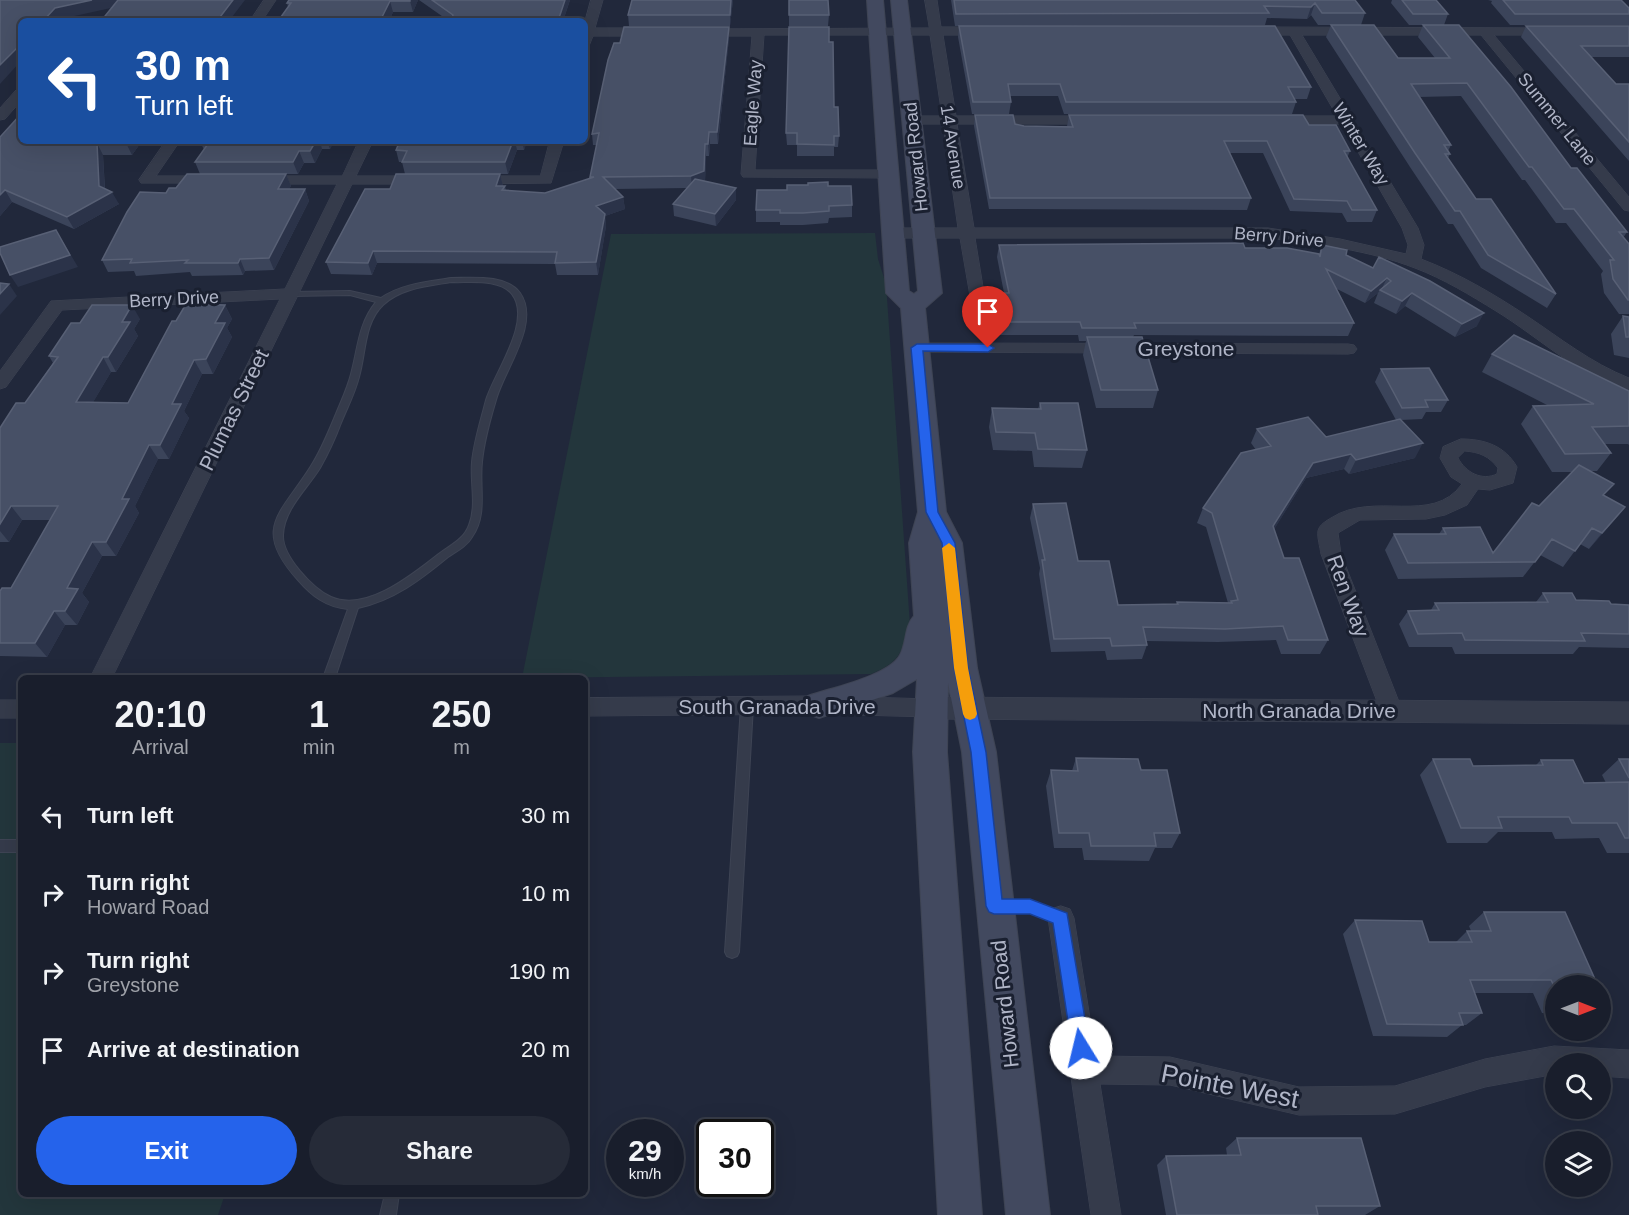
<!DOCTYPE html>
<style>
body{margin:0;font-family:Arial,sans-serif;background:#262b38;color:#f1f3f6;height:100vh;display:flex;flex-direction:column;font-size:22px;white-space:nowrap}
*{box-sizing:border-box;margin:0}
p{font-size:20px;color:#9fa2a9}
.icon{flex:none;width:33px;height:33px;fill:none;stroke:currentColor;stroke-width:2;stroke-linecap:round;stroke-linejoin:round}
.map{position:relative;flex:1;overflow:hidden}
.sheet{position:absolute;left:18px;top:675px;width:570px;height:522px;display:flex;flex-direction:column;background:#191e2c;border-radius:9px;box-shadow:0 6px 24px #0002,0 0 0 2px #373c48}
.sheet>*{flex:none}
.hud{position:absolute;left:18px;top:18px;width:570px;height:126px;border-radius:9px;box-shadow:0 6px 24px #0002,0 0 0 2px #373c48;background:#1a4fa0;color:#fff;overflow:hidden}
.needle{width:39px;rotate:90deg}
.fabs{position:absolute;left:1545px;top:975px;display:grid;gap:12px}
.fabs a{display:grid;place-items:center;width:66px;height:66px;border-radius:50%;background:#191e2c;box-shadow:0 6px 24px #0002,0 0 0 2px #373c48;font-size:30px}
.speed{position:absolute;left:606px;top:1119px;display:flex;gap:12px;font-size:30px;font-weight:700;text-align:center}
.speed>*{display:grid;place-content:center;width:78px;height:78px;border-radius:50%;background:#191e2c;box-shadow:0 6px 24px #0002,0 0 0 2px #373c48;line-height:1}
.speed small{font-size:15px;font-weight:400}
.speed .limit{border:3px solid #111;border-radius:9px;background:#fff;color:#111}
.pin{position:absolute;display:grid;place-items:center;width:51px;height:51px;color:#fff;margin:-62px -26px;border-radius:50% 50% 50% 0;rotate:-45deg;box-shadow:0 0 6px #0007}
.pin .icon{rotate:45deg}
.me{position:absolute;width:66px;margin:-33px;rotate:351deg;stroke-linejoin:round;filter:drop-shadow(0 0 4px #0008)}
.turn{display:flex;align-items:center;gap:21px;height:126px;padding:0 18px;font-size:27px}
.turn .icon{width:78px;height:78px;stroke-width:2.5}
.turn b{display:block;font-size:42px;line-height:51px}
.eta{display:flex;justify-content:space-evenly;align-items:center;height:102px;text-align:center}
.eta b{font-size:36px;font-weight:700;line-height:42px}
.primary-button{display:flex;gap:12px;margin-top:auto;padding:12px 18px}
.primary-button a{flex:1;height:69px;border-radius:36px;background:#2563eb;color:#fff;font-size:24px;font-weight:700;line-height:69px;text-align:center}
.primary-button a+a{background:#262b38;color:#f1f3f6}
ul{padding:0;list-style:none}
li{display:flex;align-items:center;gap:18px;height:78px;padding:0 18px}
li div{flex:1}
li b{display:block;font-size:22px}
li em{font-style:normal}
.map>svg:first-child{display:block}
.green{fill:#23363c}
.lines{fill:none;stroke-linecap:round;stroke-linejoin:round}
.service-casing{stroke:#3e4454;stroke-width:2}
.minor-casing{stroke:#3e4454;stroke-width:1}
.tertiary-casing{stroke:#3e4454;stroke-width:1}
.secondary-casing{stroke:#3e4454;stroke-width:2}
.service{fill:#353b4b;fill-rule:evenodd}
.minor{fill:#353b4b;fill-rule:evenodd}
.tertiary{fill:#353b4b;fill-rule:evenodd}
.secondary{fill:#42495f;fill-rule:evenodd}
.wall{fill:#3b445a}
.shaded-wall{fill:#2b3349}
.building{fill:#475066;stroke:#586075;stroke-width:1.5}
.route{fill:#2563eb;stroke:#184099;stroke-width:1.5}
.slow{fill:#f59e0b}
.labels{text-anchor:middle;stroke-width:6;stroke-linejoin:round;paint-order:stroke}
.far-street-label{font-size:18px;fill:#b0b5c7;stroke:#1a2030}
.street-label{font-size:21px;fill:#b0b5c7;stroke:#1a2030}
.near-street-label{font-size:26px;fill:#b0b5c7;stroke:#1a2030}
</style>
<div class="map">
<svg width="1629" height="1215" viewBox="0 0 1629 1215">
<rect width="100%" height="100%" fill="#21283b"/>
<!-- green -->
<path class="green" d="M875 233 878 259 886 284 910 625C901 654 900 662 871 674L522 678 611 234Z
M0 743H21V1194H225L218 1215H0Z"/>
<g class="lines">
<defs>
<path id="service" d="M451 278C472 278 506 274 520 293 541 323 504 370 496 400 490 420 484 441 482 462 479 488 488 514 472 537 467 546 457 551 448 557 420 580 394 600 358 608L335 678H323L348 609C326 607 312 596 298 580 251 528 281 514 311 466 322 449 330 428 338 409 343 397 348 386 351 374 358 349 358 324 376 302L350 295 291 296 287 294 291 292 350 291 381 298C401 284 427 282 451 278ZM451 282C469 283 499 278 512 294 533 321 494 373 486 400 481 420 474 441 472 462 470 483 477 505 469 525 464 539 451 545 440 553 414 573 367 613 331 597 313 589 282 556 283 535 284 509 307 489 320 468 328 454 335 439 341 423 347 408 355 393 359 377 366 353 364 323 383 305 401 288 428 286 451 282Z
M747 701 751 703 753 706 739 952 737 956 732 958 727 956 725 952 741 706 743 703Z
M0 840H21V852H0Z
M1000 900 1030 901 1066 914 1067 918 1066 922 1061 924 1030 913 1000 912 995 910 994 906 995 902Z
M385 1194H399L396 1215H380Z"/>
<path id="minor" d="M264 0H276L262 21H250Z
M591 0H603L595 28H650L656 32 650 36H593L589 46 585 47V21Z
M925 0H937L941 27H986L992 31 986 35H943L956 116H1095L1102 120 1095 124H957L974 228H1268L1340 239 1406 254 1408 245 1402 228 1342 124H1279L1272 120 1279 116H1337L1290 35H1252L1246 31 1252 27 1554 28V34L1550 35H1494L1629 197V211L1624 210 1481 35H1302L1418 228 1424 245 1421 259C1458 273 1494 294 1527 316 1560 338 1591 363 1629 378V390C1578 376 1540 338 1496 311 1470 295 1444 279 1415 268 1368 250 1318 244 1268 238H975L984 293 982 296H970L960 238H894L886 233 894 228H958L943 124H912L905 120 912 116H942L930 35H764L755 170H890L897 174 890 178 743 177 741 174 752 36H700L696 35V29L929 28Z
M21 89V101L5 119 0 120V108L16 90Z
M166 141H180L156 176H209L216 180 214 183H141L139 180Z
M359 141H373L356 176H422L429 180 422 184H352L112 678H90L280 299 62 310 6 387 0 389V371L51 301 285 289 337 184H261L254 180 261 176H342Z
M550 141H564L551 183 474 184 467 180 474 176H540Z
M917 343 1348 344 1354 345 1357 349 1354 353 1348 354 911 352 908 348 911 344Z
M1461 439C1485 439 1505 446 1517 467L1513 483 1490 490 1478 489 1467 505 1445 515 1426 519 1360 520 1338 533 1341 554 1403 712 1400 719 1392 721 1384 719 1381 712 1321 554C1320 547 1317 537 1318 531 1319 525 1326 521 1331 518 1374 490 1432 526 1462 484L1451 477 1440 458 1443 447ZM1465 451C1479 452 1489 456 1498 468L1497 474C1482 481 1466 473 1458 458Z
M819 696 933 699 941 701 944 708 941 715 933 717 819 714 585 716V698Z
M0 700H21V718H0Z
M1061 906 1070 909 1074 918 1096 1056 1170 1057 1299 1087 1395 1086 1485 1059 1554 1046 1629 1050V1078L1600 1076V1064H1556V1074L1485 1087 1395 1114 1299 1115 1170 1085 1100 1084 1121 1215H1091L1048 918 1052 909Z"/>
<path id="tertiary" d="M933 697 1629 702V724L933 719 923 716 919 708 923 700Z"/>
<path id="secondary" d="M867 0H883L909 291 914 294 918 291 891 0H907L942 293 925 308 946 512 962 543 977 668 996 752 1050 1215H1006L962 752 948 683 947 752 982 1215H938L913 752 917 679 893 693 819 718 808 714 803 705 808 696C830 688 889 676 900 655 907 642 904 627 914 616L909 543 918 512 901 308 886 293Z"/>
</defs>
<!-- service casing -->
<use href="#service" class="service-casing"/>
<!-- minor casing -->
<use href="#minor" class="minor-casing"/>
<!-- tertiary casing -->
<use href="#tertiary" class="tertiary-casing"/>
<!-- secondary casing -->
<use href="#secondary" class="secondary-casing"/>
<!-- service -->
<use href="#service" class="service"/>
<!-- minor -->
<use href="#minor" class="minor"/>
<!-- tertiary -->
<use href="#tertiary" class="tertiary"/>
<!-- secondary -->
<use href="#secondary" class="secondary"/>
</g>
<!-- wall -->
<path class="wall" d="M418 0 413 12H393L389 21H278L288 7 287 3Z
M419 0H570L563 21H449Z
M733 0 730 26H629L628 15Z
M789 0 829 15 828 26H789Z
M951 0H1355L1365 13 1361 25 1398 58H1435L1418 37 1423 25H1409L1391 3 1392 0H1436L1448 14 1444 25 1571 168 1627 232 1623 238 1629 244V314H1619L1604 293 1601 274 1603 271 1566 223H1556L1525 180H1522L1461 96 1419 97 1451 145 1448 151 1450 154 1448 158 1476 199 1556 294 1547 308 1481 268 1453 224H1448L1410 167 1326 37 1331 25H1318L1311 15 1307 19 1267 18 1265 25 955 26Z
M1488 0H1621L1629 8V25H1510L1491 3 1492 1Z
M959 26 1311 87 1307 99H1294L1296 102 1292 114H1064L1058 96H1010L1011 102 1009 114H972L958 37Z
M1526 26H1629V57H1591L1616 84H1629V161L1521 37Z
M729 38 718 144H710L709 156H706L705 181 736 188V200L716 226 674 216 673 204 687 188 615 189 623 197 625 209 605 216 606 226 598 275H557L555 264 377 263 372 275 331 274 326 262 390 189 500 174 503 186H505L506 191 545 193 591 178 597 145H593L592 134Z
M829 42 834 107 839 136 838 147H834V156H797V145H787L786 133Z
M975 115 1024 126H1067L1069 115 1309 125 1350 151 1347 158 1377 210 1372 222H1347L1342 213 1290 211 1263 153H1230L1251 198 1247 210 989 209 974 126Z
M0 137 142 141 132 155H103L105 189 119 204 74 229 12 202 0 216Z
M200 141H334L330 149H322L315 163H304L298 174H210H286L291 186 289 189H305L309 201 274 270 245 271 243 275 192 276 190 272 136 276 134 271 108 272 102 260 166 193 176 188 200 174 195 162 204 150Z
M395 141H527L524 150H517L508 174H405L402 162H399L396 150 397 147Z
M828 186 852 205V217L829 218 828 223 803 225H780V222H756V210L787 190Z
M999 245 1245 248 1319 254 1322 245 1346 255 1477 326 1455 337 1405 306 1396 314 1374 303 1378 293 1365 303 1337 289 1354 323 1348 336 1134 335 1133 337 1158 390 1153 408H1096L1083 355 1086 341H1079L1078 335H979L974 306 975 293H1004L997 257Z
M225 305 232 319 227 328 232 337 213 374H202L184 411 189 418 169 459H158L135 506 139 513 116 556H102L82 593 89 602 77 625H65L47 657 0 656V591L11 588 50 520H22L9 542H0V428L25 403 53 363 49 356 140 319 134 329 138 336 116 372H111L93 402 128 403 176 321Z
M1623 316 1629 317V358L1614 355 1611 334Z
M1492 354 1629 391V445L1628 444H1604L1611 453 1597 471H1590L1604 496 1625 507 1589 549 1580 544 1563 567 1540 555 1523 577 1398 579 1385 550 1394 534H1439L1443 528 1493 553 1572 472H1552L1521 424 1533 406H1549L1482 372Z
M1381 369 1448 400 1441 412H1426L1422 419 1401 420 1415 458 1349 474 1344 469 1306 478 1274 529 1284 558 1328 640 1320 654H1281L1276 640 1218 642 1146 641 1147 645 1142 659 1107 660 1105 651 1051 652 1039 574 1040 568 1030 518 1033 504 1078 561 1118 605 1176 604 1177 602 1228 603 1206 527 1197 523 1203 508 1256 450 1251 443 1257 429 1326 437 1396 420 1375 382Z
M1040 403 1087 450 1082 468 1034 467 1032 451 993 450 989 427 992 408 1038 409Z
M1543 593 1576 600 1611 604 1629 605V648L1579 647 1573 654H1455L1452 647H1409L1399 624 1408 611 1431 610 1435 603 1536 602Z
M1076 758 1141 770 1180 833 1172 848H1155L1149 861 1084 860 1082 848H1054L1046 786 1051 770 1072 771Z
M1433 759 1473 766 1536 765 1541 760 1584 783H1606L1602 775 1619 759H1629V853H1607L1599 838 1555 839 1552 832H1498L1487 843H1447L1420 775Z
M1484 912H1565L1556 986V1013H1542L1533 993H1474L1482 1013 1466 1025H1462L1447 1037 1373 1036 1343 934 1355 920 1429 942H1456L1467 931H1471L1469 926Z
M1237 1138 1380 1206 1365 1215H1166L1157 1165 1166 1156 1227 1155 1226 1148Z"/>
<!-- shaded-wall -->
<path class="shaded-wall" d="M92 0H128L129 4 61 19 59 21H43L55 8Z
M233 0H245L229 21H217Z
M410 0H418L413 12 410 1Z
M565 0H570L563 21H558Z
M731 0H733L730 26V15Z
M390 1 393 12 389 21H380Z
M1315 3 1311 15 1307 19 1311 7Z
M729 27V38L718 144 717 132Z
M21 44V61L0 84V65Z
M709 132 710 144 709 156 708 144Z
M128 141H142L132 155 126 143Z
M316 141H320L322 149 315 163 310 151Z
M327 141H334L330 149Z
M513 141H515L517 150 508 174 505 162Z
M522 141H527L524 150Z
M97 143 103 155 105 196 112 192 119 204 74 229 67 217 99 186Z
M705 144 706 156 705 183 692 187 691 176Z
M299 151 304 163 298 174 293 162Z
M286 174 291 186 282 201 278 189Z
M500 174 503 186H496Z
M736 188V200L716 226 715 214Z
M305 189 309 201 274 270 269 258Z
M5 190 12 202 0 216V195Z
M623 197 625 209 605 216 606 226 598 275 596 262V206Z
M56 230 78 267 18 287 10 275Z
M373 251 377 263 372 275 368 263Z
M240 259 245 271 243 275 238 263Z
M1387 278 1381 290H1380L1378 293 1365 303 1371 291Z
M9 284 17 296 0 315V294Z
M1412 293 1405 306 1396 314 1402 301Z
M132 305 140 319 134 329 138 336 116 372 108 357 122 322Z
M225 305 232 319 227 328 232 337 213 374 206 359 215 323Z
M1484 313 1477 326 1455 337 1462 324Z
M103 357 111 372 85 416 76 402Z
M194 360 202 374 184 411 189 418 169 459 160 445 172 404Z
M1423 443 1415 458 1349 474 1356 460Z
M149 445 158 459 135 506 139 513 116 556 106 542 122 499Z
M1351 454 1344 469 1306 478 1267 541 1273 526 1313 463Z
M11 506 22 520 9 542 0 531V524Z
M1625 507 1612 523 1589 549 1602 533Z
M92 542 102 556 82 593 89 602 77 625 65 611 67 588Z
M54 611 65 625 47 657 35 643Z"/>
<!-- building -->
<path class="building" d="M0 0H92L55 8 43 21H21V44L0 65Z
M118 0H233L217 21H101Z
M289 0H410V1H390L380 21H278L291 3H287Z
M432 0H565L558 21H451L453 15Z
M632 0H731L730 15H628Z
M789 0H828L829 15H789Z
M954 0H1355L1365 13H1322L1315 3 1311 7 1264 6 1269 13 956 14Z
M1402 0H1436L1448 14H1413Z
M1503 0H1621L1629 8V14H1515Z
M1331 25H1374L1398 58H1450L1423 25H1459L1511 87 1571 168H1577L1627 232H1619L1629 244V300H1628L1613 279 1610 260H1614L1574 209H1564L1532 167H1529L1467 83 1411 84 1451 145H1444L1450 154H1445L1476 199H1491L1556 294 1488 255 1460 211H1455L1415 153Z
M959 26H1275L1311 87H1288L1296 102H1066L1060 84H1008L1011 102H973Z
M1526 26H1629V46H1581L1616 84H1629V142Z
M624 27H729L717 132H709L708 144H705L704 171 691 176 603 177 623 197 596 206 605 214 596 262 555 263 557 252 373 251 368 263 326 262 365 189H390L396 174H500L496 186H505L502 190 545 193 594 177H590L599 133 592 134 608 60 614 43H620Z
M789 27H829V42H833L834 107H838L839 136H834V145L797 144V133H786Z
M21 114V141H128L126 143H97L99 186 112 192 67 217 5 190 0 195V137Z
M975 115H1013L1015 124 1024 126 1073 127 1069 115H1303L1309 125H1336L1350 151H1344L1377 210H1352L1347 201 1294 199 1267 141H1224L1251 198H990Z
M210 141H316L310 151H299L293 162H195Z
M400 141H513L505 162H402L407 151 396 150Z
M187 174H286L278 189H305L269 258 240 259 238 263H185L188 260 130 263 132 259 102 260 127 212 140 192 166 193 169 188H176Z
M695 179 736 188 715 214 673 204Z
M828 182V186H851L852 205 829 206V211L803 213H780V210H756L757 190H787V185H808V183Z
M56 230 70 255 10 275 0 253V247Z
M1243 243 1245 248H1287L1319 254 1320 257 1322 245 1347 250 1346 255 1373 268 1379 257 1430 281 1484 313 1462 324 1412 293 1402 301 1380 290 1391 281 1387 278 1371 291 1326 269 1354 323H1134L1136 328H1082L1080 322H980L975 293H1009L999 245Z
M0 283 9 284 0 294Z
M186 304 225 305 215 323H225L206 359 194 360 172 404H181L160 445H149L122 499H129L106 542H92L67 588 78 589 65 611H54L35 643H0V591L2 588H11L58 506H11L0 524V428L16 403H25L58 357 49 356 71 323H80L92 305H132L122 322H130L108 357H103L76 402 128 403 172 321H176Z
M1623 316 1629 317V337H1626Z
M1514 335 1629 391V426L1592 427 1611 453 1565 454 1533 406 1594 404 1492 354Z
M1087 337H1142L1158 390H1101Z
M1429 368 1448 400H1425L1428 407 1402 408 1381 369Z
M1040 403H1078L1087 450 1038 449 1035 433 996 432 992 408 1041 409Z
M1308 417 1326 437 1400 419 1423 443 1356 460 1351 454 1313 463 1273 526 1284 558H1299L1328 640H1288L1283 626 1225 629 1143 627 1147 645 1112 646 1110 638 1054 639 1042 560H1045L1033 504 1066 503 1078 561H1109L1118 605 1178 604 1177 602 1232 603 1231 601 1238 600 1212 513 1203 508 1241 453 1271 446 1257 429Z
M1579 465 1614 484 1603 495 1625 507 1602 533 1592 528 1575 551 1552 539 1535 562 1408 563 1394 534H1446L1443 528 1480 527 1493 553 1532 503 1539 506Z
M1543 593H1572L1576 600 1609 601 1611 604 1629 605V634L1581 633 1585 641 1465 640 1462 633 1418 634 1408 611 1439 610 1435 603 1548 602Z
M1076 758 1138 759 1141 770H1167L1180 833H1154L1156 846H1091L1089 833H1059L1051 770 1078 771Z
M1433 759H1470L1473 766 1543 765 1541 760H1573L1584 783 1629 782V838H1625L1617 823H1572L1569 817H1498L1502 828H1461Z
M1619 759H1629V778Z
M1484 912H1565L1598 986H1556V990L1551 980H1470L1482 1013H1459L1463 1025 1387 1024 1355 920 1422 921 1429 942H1472L1467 931H1491Z
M1600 991 1605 1000 1600 1001Z
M1237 1138H1361L1380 1206H1316L1318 1215H1177L1166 1156 1241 1155Z"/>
<!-- route -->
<path class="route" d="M917 344H988L994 348 988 352 923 351 938 512 955 543 968 668 986 752 1002 899H1030L1067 913 1090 1048 1088 1055 1081 1057 1075 1055 1072 1048 1053 923 1030 914H994L989 912 986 906 971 752 954 668 942 543 926 512 911 348Z"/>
<!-- slow -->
<path class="slow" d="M949 543 955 548 968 668 977 714 975 718 970 720 965 718 963 714 954 668 942 548Z"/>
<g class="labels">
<!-- far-street labels -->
<g class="far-street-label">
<text transform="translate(753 103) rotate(-86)" y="6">Eagle Way</text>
<text transform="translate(1557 119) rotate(51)" y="6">Summer Lane</text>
<text transform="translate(1361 144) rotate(59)" y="6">Winter Way</text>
<text transform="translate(953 147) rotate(81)" y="6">14 Avenue</text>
<text transform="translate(916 157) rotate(-96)" y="6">Howard Road</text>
<text transform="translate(1279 237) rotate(5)" y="6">Berry Drive</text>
<text transform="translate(174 299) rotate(-3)" y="6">Berry Drive</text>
</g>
<!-- street labels -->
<g class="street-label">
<text x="1186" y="356">Greystone</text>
<text transform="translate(234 410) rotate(-64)" y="7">Plumas Street</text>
<text transform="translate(1348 596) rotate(70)" y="7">Ren Way</text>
<text x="777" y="714">South Granada Drive</text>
<text x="1299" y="718">North Granada Drive</text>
<text transform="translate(1005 1004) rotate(-96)" y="7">Howard Road</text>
</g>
<!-- near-street labels -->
<g class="near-street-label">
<text transform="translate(1230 1086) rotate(11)" y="9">Pointe West</text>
</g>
</g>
</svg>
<div class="fabs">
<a><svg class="needle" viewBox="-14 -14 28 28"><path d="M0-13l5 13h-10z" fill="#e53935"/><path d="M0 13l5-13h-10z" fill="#9fa2a9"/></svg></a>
<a><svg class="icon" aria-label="search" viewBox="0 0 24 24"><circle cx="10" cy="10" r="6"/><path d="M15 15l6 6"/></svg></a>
<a><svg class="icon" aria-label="layers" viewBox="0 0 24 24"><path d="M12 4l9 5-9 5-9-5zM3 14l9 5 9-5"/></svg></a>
</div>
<div class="speed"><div>29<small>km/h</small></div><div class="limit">30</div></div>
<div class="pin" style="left:988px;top:348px;background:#d93025"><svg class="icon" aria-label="arrive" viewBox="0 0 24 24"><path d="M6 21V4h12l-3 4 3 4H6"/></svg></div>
<svg class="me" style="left:1081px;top:1048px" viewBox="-20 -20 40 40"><circle r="19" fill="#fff"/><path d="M0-13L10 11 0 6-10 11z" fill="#2563eb"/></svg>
<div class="hud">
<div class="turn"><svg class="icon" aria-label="left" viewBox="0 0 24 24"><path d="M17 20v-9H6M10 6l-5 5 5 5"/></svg><div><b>30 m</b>Turn left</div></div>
</div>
<section class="sheet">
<div class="eta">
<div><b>20:10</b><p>Arrival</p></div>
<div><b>1</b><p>min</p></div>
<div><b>250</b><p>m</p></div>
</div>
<ul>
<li><svg class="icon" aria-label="left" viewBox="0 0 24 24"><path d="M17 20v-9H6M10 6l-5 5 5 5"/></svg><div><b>Turn left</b></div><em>30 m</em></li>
<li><svg class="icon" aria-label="right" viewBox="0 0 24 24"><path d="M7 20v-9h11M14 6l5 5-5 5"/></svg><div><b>Turn right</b><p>Howard Road</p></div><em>10 m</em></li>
<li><svg class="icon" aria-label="right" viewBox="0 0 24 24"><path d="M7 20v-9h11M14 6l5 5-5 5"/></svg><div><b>Turn right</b><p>Greystone</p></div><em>190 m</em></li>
<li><svg class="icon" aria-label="arrive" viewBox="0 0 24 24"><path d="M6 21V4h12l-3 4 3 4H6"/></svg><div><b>Arrive at destination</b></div><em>20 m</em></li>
</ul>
<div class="primary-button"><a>Exit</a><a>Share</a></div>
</section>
</div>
